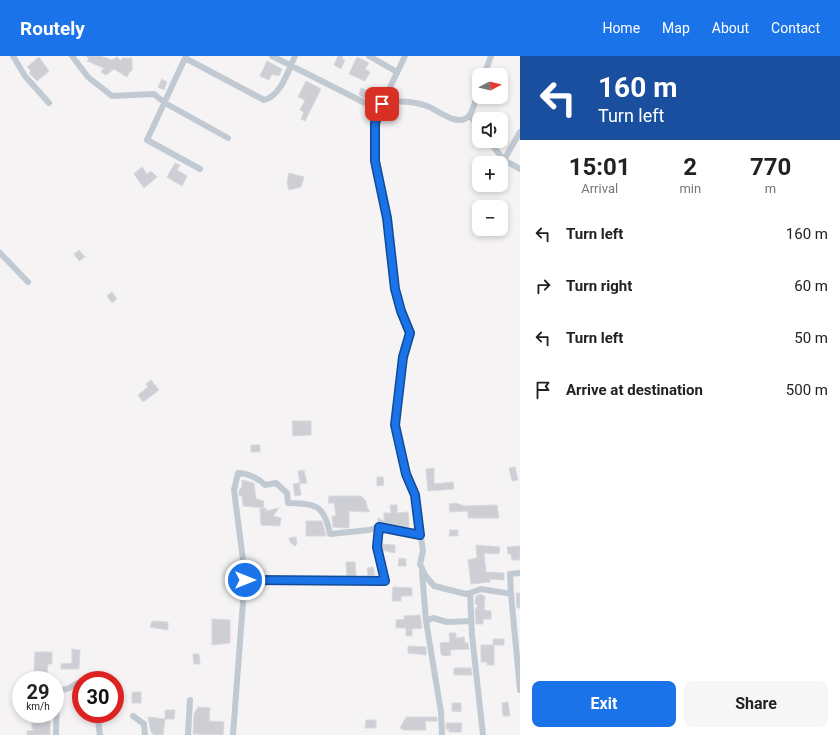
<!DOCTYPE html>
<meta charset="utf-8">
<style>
body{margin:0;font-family:Roboto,sans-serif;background:#f6f6f6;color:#222;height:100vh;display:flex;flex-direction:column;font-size:15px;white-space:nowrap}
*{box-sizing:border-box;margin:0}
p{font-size:13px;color:#767676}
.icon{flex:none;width:22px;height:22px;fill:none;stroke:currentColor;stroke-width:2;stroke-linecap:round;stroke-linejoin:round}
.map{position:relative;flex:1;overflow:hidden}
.details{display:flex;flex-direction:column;background:#fff;width:320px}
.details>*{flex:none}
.top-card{background:#1a4fa0;color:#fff;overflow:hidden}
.needle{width:26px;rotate:83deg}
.fabs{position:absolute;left:472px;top:12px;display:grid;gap:8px}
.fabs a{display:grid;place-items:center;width:36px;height:36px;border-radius:8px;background:#fff;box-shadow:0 2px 6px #0003;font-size:20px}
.speed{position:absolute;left:12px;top:615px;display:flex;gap:8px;font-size:20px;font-weight:700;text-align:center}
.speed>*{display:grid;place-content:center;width:52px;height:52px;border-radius:50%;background:#fff;box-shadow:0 2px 6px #0003;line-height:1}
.speed small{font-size:10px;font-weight:400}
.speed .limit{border:6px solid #d22;background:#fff;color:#111}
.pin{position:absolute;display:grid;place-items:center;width:34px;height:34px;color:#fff;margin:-17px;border-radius:8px;box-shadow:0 2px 6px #0006}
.me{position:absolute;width:44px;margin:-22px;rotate:90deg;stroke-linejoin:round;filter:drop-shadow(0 0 3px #0008)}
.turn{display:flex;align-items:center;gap:14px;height:84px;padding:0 12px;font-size:18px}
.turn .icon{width:52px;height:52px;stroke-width:2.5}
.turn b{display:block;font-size:28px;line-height:34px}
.eta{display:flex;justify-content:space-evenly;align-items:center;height:68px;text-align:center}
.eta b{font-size:24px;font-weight:700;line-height:28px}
.action{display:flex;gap:8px;margin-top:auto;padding:8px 12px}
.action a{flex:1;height:46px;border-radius:8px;background:#1a73e8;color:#fff;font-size:16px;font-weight:700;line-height:46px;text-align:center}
.action a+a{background:#f6f6f6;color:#222}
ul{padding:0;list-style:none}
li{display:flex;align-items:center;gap:12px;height:52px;padding:0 12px}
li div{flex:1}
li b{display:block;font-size:15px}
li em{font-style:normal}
header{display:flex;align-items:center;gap:24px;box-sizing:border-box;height:56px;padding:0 20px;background:#1a73e8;color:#fff}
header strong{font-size:19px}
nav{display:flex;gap:22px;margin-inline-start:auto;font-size:14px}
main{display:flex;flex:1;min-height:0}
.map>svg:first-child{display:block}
.building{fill:#cdcfd5;stroke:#d7d9de}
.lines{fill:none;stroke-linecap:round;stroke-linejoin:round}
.street{stroke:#c1cad2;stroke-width:6}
.route-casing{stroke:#114b97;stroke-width:10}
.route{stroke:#1a73e8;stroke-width:7}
</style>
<header>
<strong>Routely</strong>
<nav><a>Home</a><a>Map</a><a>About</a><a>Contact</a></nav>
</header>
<main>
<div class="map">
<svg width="520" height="679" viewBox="0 0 520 679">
<rect width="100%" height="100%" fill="#f5f3f3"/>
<!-- building -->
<path class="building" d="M86 0H100L112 4 117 1 121 5 122 2H132V15H130L127 21 114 13 106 19 101 16 104 12 87 5 89 3Z
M338 0H343L342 3 345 4 341 13 334 9Z
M39 1 49 15 37 25 29 17 31 15 27 11Z
M357 1 369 7 365 13 370 16 365 25 349 18Z
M267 5 282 13 279 20 272 18 269 24 260 20Z
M162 23 167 26 164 34 158 31Z
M306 25 321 33 305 65 301 63 304 56 300 54 305 44 298 41Z
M361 32 378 40 375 47 359 39Z
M175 107 180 109 177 114 187 120 182 130 167 121Z
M142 111 147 118 151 115 157 121 144 132 134 118Z
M289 117 304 121 301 131 289 134 287 126Z
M79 194 85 201 79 205 74 198Z
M112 236 117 243 112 247 107 240Z
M151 324 159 334 143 346 138 339 148 331 146 328Z
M292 365H311V379L293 380Z
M251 389H260V396H251Z
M515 411 518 424 512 425 509 412Z
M434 412V428L453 426 454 433 428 435 426 413Z
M304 414 307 427 300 428 298 415Z
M377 421H383L384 429 377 430Z
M242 424 254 427 256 443 264 445 263 452 243 450 242 440H239V434L242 431Z
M299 427 301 439 295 440 293 428Z
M329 440H361L366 445 367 451 370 456 349 455V472L333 471 332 460H336L334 447H328Z
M456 447 465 450 497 449 499 462H468V455L450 456 449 448Z
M390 449H397V457L408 456 409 471 378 467V462L384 465V457H391Z
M266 452V455L279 452 273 460 281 462 280 470 261 469 260 453Z
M306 465H322L326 480H306Z
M450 474H458V480H449Z
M296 481 297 488 295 490 290 486 289 482Z
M382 488 395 489V497L382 494Z
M476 489 500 491 499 498 484 497 486 516 504 517V524L490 523V526L471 528 468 504 477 502Z
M520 490V504H512L511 498H508L507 491Z
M399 502 406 503V510H398Z
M346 506H355L356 520H347Z
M373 511 375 519 368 520 367 512Z
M393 531 412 532V540H401V545H392Z
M516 537H520V552H517Z
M481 538 485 541 484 554 491 555V563H483V568H476L475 554 478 549 475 548 476 540Z
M420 559 422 572 412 573V580H406V572H396V564L405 563 404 560Z
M212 563 230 564V587L212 589Z
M152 565 168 566V574L150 571Z
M449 577H456V582L464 581 465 587H468L469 593 450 594 451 599 443 600 441 598 440 587 450 586Z
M493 583H504V589H493Z
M481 589H494V609H487V606H481Z
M408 590 426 591V599L408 597Z
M72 593 80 594 79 613H61V608L72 607Z
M35 596H52V608H48L47 618 34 617Z
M193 598H199L200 608H194Z
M454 612H471L472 619H454Z
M132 636H141V647H132Z
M508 646 510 660H503L502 647Z
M452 647H461V656L452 655Z
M198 651 210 652 209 665 224 666 223 679 193 678 194 658Z
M165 654H175L174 663H165Z
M148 661 165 663 163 679H154L151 676Z
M406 661H437V665H425L426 674H404L400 672Z
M366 664H376V672H365Z
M32 665H50V679H27V675L35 674 32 673Z
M446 667H462L461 676H449V673H446Z"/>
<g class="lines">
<!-- street -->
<path class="street" d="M13 0 25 20 49 47
M72 0 88 21 112 40 154 38 165 47 228 82
M186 0 147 84 200 113
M272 0 379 54
M369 0 397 16
M185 2 264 44C281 40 288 15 295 0
M484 19 491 0
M382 48 405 0
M470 59 479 72
M489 85 504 104 520 113
M504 104 520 76
M0 197 28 226
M422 516 426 565 433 562 447 566 471 565
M245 524 385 525 377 491 379 471
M470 537 466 538 434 530 425 519 420 508 423 495 415 439 406 418 395 369 403 301 410 277 401 255 395 233 387 162 375 105V67L382 48C397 44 412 45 427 50 438 54 458 72 469 60 474 54 476 41 479 34
M511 538 520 634
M426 565 441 656 442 679
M97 658 100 679
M133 660 144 668 145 679
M56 679 57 636 69 632 81 625
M188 679 190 644
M233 679 245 519 234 434 238 417C247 417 258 422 265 429L276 427 287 437 288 447C316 448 324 448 330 478L369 474 379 471 420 479
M483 679 472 579 470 537 481 533 511 538 510 518 520 517"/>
</g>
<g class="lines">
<defs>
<path id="route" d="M245 524 385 525 377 491 379 471 420 479 415 439 406 418 395 369 403 301 410 277 401 255 395 233 387 162 375 105V67L382 48"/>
</defs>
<!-- route casing -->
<use href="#route" class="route-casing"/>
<!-- route -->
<use href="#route" class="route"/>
</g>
</svg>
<div class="fabs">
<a><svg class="needle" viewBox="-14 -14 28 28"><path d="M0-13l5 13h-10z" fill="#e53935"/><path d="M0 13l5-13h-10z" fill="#767676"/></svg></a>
<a><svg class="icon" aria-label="sound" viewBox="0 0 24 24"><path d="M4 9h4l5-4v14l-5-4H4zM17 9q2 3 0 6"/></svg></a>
<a>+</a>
<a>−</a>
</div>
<div class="speed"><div>29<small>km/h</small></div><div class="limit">30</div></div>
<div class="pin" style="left:382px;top:48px;background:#d93025"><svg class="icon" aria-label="arrive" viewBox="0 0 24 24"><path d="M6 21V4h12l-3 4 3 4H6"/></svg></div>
<svg class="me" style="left:245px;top:524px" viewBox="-20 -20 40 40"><circle r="17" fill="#1a73e8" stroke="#fff" stroke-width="3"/><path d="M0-11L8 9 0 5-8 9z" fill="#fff"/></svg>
</div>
<section class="details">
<div class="top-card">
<div class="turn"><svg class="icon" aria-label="left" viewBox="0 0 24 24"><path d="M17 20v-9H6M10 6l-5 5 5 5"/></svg><div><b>160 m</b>Turn left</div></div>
</div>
<div class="eta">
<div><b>15:01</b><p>Arrival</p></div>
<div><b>2</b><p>min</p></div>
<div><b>770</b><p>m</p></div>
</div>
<ul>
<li><svg class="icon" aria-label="left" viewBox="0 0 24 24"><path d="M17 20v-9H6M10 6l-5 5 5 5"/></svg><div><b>Turn left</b></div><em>160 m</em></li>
<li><svg class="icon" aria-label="right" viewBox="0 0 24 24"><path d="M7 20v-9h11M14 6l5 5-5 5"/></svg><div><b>Turn right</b></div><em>60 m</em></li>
<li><svg class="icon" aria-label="left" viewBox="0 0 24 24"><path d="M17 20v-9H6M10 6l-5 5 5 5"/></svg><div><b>Turn left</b></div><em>50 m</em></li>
<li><svg class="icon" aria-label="arrive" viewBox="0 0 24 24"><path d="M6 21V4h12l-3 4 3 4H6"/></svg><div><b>Arrive at destination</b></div><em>500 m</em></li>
</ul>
<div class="action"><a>Exit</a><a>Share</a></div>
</section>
</main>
